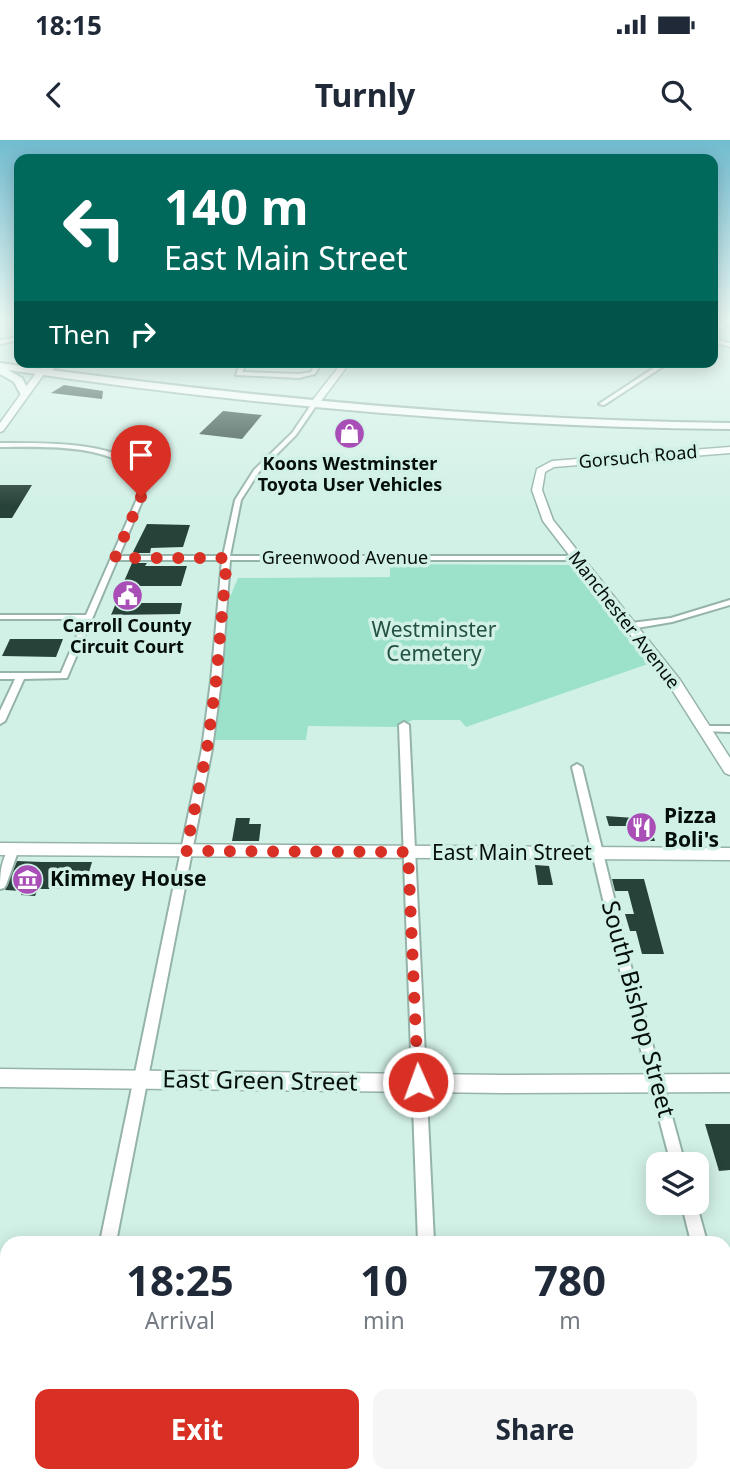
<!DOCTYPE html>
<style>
body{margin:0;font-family:"Noto Sans",sans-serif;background:#f6f6f7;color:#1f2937;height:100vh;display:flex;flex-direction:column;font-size:26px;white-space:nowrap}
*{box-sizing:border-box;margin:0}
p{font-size:23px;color:#747a83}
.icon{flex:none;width:38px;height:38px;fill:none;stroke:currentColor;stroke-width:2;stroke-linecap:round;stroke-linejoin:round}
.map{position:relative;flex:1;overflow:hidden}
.side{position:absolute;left:0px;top:1096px;width:732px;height:247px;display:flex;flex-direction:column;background:#fff;border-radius:21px 21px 0 0;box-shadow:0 4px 18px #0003}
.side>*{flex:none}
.banner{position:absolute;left:14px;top:14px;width:704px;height:214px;border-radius:14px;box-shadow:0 4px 18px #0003;background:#00695c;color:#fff;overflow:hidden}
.tools{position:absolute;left:646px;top:1012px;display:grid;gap:14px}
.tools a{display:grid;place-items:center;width:63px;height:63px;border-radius:14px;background:#fff;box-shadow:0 4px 18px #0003;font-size:35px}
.pin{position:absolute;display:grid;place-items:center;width:60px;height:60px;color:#fff;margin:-72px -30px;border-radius:50% 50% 50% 0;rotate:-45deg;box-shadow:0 0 7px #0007}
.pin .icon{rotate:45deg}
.me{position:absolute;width:77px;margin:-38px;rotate:358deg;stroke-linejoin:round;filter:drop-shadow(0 0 5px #0008)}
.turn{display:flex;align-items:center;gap:24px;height:147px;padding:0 35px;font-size:32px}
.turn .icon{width:91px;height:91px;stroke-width:2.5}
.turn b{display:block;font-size:49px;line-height:60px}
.then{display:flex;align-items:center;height:66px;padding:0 35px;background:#0003;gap:14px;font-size:26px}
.eta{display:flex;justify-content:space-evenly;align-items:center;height:119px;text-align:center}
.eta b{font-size:42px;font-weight:700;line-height:49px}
.button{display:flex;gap:14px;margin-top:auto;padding:14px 35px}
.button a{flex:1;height:80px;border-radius:14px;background:#d93025;color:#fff;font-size:28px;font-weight:700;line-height:80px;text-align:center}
.button a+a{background:#f6f6f7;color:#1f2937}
.status{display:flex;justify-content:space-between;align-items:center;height:49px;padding:0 35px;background:#fff;direction:ltr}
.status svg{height:19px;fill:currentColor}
header{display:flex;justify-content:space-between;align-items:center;height:91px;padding:0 35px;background:#fff;font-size:32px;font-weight:700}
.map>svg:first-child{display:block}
.green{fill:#9ce2cb}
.building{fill:#274239}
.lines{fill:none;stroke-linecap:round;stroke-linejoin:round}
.street-casing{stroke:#95b3a8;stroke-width:4}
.secondary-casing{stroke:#95b3a8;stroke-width:3}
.highway-casing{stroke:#95b3a8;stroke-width:4}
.street{fill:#fff;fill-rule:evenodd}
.secondary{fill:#fff;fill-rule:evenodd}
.highway{fill:#fff;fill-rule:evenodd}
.route{stroke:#d93025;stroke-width:12;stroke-dasharray:0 21.6}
.labels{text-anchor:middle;stroke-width:7;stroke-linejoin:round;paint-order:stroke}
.far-street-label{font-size:18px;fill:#040e0a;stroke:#d2f1e6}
.far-poi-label{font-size:18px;font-weight:bold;fill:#040e0a;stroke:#d2f1e6}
.park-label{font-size:21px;fill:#235144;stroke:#d2f1e6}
.poi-label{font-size:21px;font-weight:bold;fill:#040e0a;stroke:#d2f1e6;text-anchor:start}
.street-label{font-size:21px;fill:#040e0a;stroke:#d2f1e6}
.near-street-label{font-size:24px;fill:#040e0a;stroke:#d2f1e6}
</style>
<div class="status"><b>18:15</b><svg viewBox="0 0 49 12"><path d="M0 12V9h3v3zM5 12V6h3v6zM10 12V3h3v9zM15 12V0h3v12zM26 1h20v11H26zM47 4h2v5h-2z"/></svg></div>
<header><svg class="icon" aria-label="back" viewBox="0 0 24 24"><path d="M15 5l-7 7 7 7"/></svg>Turnly<svg class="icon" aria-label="search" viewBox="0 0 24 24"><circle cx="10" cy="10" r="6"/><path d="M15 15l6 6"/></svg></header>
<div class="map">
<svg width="730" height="1342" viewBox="0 0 730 1342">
<rect width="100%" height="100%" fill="#d2f1e6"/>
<!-- green -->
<path class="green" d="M390 424 570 425 648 524 466 587 460 580H413L396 587 308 586 306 600H213L228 462 238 438 390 437Z"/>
<!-- building -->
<path class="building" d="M64 245 103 251 102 259 51 253Z
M223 271 262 275 242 299 199 294Z
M0 345H32L12 378H0Z
M147 384 190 385 183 407 151 408 150 413H136L133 412Z
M132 423H147L145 426H187L181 446H122Z
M116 463H182L180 474 111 475Z
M10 499H63L56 517 2 516Z
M606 676 648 679 655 701H637L631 679 632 686H609Z
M236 678H250L249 684H261L259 701H232Z
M17 721 42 722H92L87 739H63L60 749H38L35 756 21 755 22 751 5 750Z
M535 725 549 726 553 745H538Z
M612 739H644L664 814H642L636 791H630L625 774H634L628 751H615Z
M705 984H730V1030L719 1031Z"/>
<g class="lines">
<defs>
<path id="street" d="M19 197V200L0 204V200Z
M160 222H168L161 226H157V224Z
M241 222H247L242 232 299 234 311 232 316 222H322L315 234 299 238 236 235Z
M663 222H670L604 265 599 264Z
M315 261 318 263 296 295 259 332 241 360 230 416H574L578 418 574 420H230L221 541 212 609 116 1102H100L202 609 211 541 222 420H117L67 538 24 539 5 581 0 584V571L15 539H0V533H61L84 479H0V475H86L137 359 142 337C110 303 44 307 0 307V303C37 303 107 301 137 325 141 328 145 333 148 337L143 359 119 416H223L235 360 254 330 292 293 313 262Z
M730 460V465L672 482 631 489 627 486 631 483 671 478Z
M404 582 409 585 434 1102H418L399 585Z
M704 586H730V592L701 591 699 589 701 587Z
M577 624 582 627 629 819 685 1024H671L617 819 572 627Z
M14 705 19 709 6 745 4 748 0 749C0 735 1 713 14 705Z
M681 1062H696L707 1102H691Z
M0 1162H7V1178H0Z
M724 1178H730V1194H725L730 1196V1230L724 1228Z
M53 1335H71L70 1342H52Z
M427 1335H445V1342H427Z"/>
<path id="secondary" d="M727 178H730V183L712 194V188Z
M712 198 730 203V207L712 202Z
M55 222H66L44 234 3 291 0 292V283L38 230Z
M338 222H346L345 229 318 265H312V261L337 229Z
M730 307V313L554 327 545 332 542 350 553 380 680 540 730 618V635L725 633 669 545 543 381 532 350 537 329 552 321Z
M0 703 730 708V720L0 715Z
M0 929 503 935 730 934V952L503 953 0 947Z"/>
<path id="highway" d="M0 223C243 257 485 280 730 283V289C488 287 248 265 8 230L22 238 30 253 25 256 21 255 14 242 0 234Z"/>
</defs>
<!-- street casing -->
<use href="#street" class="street-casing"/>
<!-- secondary casing -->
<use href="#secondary" class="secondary-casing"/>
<!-- highway casing -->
<use href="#highway" class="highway-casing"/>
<!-- street -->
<use href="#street" class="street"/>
<!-- secondary -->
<use href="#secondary" class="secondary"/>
<!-- highway -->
<use href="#highway" class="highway"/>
</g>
<!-- sky -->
<linearGradient id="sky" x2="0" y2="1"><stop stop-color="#71bcd0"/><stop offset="0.49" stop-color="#ebf9f4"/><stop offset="1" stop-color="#ebf9f4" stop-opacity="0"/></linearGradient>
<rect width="730" height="366" fill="url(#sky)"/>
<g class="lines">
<!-- route -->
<path class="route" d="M141 357 115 418H227L216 541 207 609 186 711 408 712 418 942"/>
</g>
<!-- icons -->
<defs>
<symbol id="shop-disc" viewBox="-11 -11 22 22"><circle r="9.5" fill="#a94db7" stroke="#d2f1e6"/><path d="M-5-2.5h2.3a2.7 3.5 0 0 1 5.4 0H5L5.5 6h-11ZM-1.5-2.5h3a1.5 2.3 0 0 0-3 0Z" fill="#fff"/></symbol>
<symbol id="civic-disc" viewBox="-11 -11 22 22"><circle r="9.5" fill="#a94db7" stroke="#d2f1e6"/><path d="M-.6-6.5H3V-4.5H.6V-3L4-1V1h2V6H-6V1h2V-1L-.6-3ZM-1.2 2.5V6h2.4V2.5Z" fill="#fff"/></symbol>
<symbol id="restaurant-disc" viewBox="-11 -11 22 22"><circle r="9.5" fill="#a94db7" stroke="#d2f1e6"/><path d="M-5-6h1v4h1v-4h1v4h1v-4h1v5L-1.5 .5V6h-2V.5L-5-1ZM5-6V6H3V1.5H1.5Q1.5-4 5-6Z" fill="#fff"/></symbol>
<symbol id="museum-disc" viewBox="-11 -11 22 22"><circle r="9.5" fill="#a94db7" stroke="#d2f1e6"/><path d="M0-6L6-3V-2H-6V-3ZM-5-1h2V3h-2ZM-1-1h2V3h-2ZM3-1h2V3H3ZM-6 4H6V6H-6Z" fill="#fff"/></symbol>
</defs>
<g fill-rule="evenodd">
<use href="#shop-disc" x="332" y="276" width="35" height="35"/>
<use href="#civic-disc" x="110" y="438" width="35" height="35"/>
<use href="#restaurant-disc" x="624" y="670" width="35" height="35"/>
<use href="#museum-disc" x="10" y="722" width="35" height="35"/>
</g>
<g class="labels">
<!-- far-street labels -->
<g class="far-street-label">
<text transform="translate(638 317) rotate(-5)" y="6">Gorsuch Road</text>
<text x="345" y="424">Greenwood Avenue</text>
<text transform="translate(624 480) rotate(52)" y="6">Manchester Avenue</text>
</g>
<!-- far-poi labels -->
<g class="far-poi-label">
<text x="350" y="330">Koons Westminster<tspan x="350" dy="21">Toyota User Vehicles</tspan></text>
<text x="127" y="492">Carroll County<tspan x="127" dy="21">Circuit Court</tspan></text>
</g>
<!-- park labels -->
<g class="park-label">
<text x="434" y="497">Westminster<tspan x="434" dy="24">Cemetery</tspan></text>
</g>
<!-- poi labels -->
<g class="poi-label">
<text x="664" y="683">Pizza<tspan x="664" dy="24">Boli's</tspan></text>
<text x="50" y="746">Kimmey House</text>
</g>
<!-- street labels -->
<g class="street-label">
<text x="512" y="720">East Main Street</text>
</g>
<!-- near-street labels -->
<g class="near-street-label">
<text transform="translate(638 869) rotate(75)" y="8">South Bishop Street</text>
<text transform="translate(260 941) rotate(1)" y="8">East Green Street</text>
</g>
</g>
</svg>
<div class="tools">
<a><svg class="icon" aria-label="layers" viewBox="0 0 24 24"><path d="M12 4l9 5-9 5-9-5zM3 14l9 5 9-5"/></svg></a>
</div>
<div class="pin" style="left:141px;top:357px;background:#d93025"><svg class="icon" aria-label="arrive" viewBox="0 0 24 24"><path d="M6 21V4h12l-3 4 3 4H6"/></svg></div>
<svg class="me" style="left:418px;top:942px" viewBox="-20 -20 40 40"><circle r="17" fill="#d93025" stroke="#fff" stroke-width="3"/><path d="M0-11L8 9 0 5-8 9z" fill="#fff"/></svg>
<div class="banner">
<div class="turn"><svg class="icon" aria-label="left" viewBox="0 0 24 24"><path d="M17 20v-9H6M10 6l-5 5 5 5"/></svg><div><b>140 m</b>East Main Street</div></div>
<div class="then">Then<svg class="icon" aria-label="right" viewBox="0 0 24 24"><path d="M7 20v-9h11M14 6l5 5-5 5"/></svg></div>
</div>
<section class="side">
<div class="eta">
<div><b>18:25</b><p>Arrival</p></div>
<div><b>10</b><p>min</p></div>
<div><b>780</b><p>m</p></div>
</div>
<div class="button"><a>Exit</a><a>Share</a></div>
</section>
</div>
